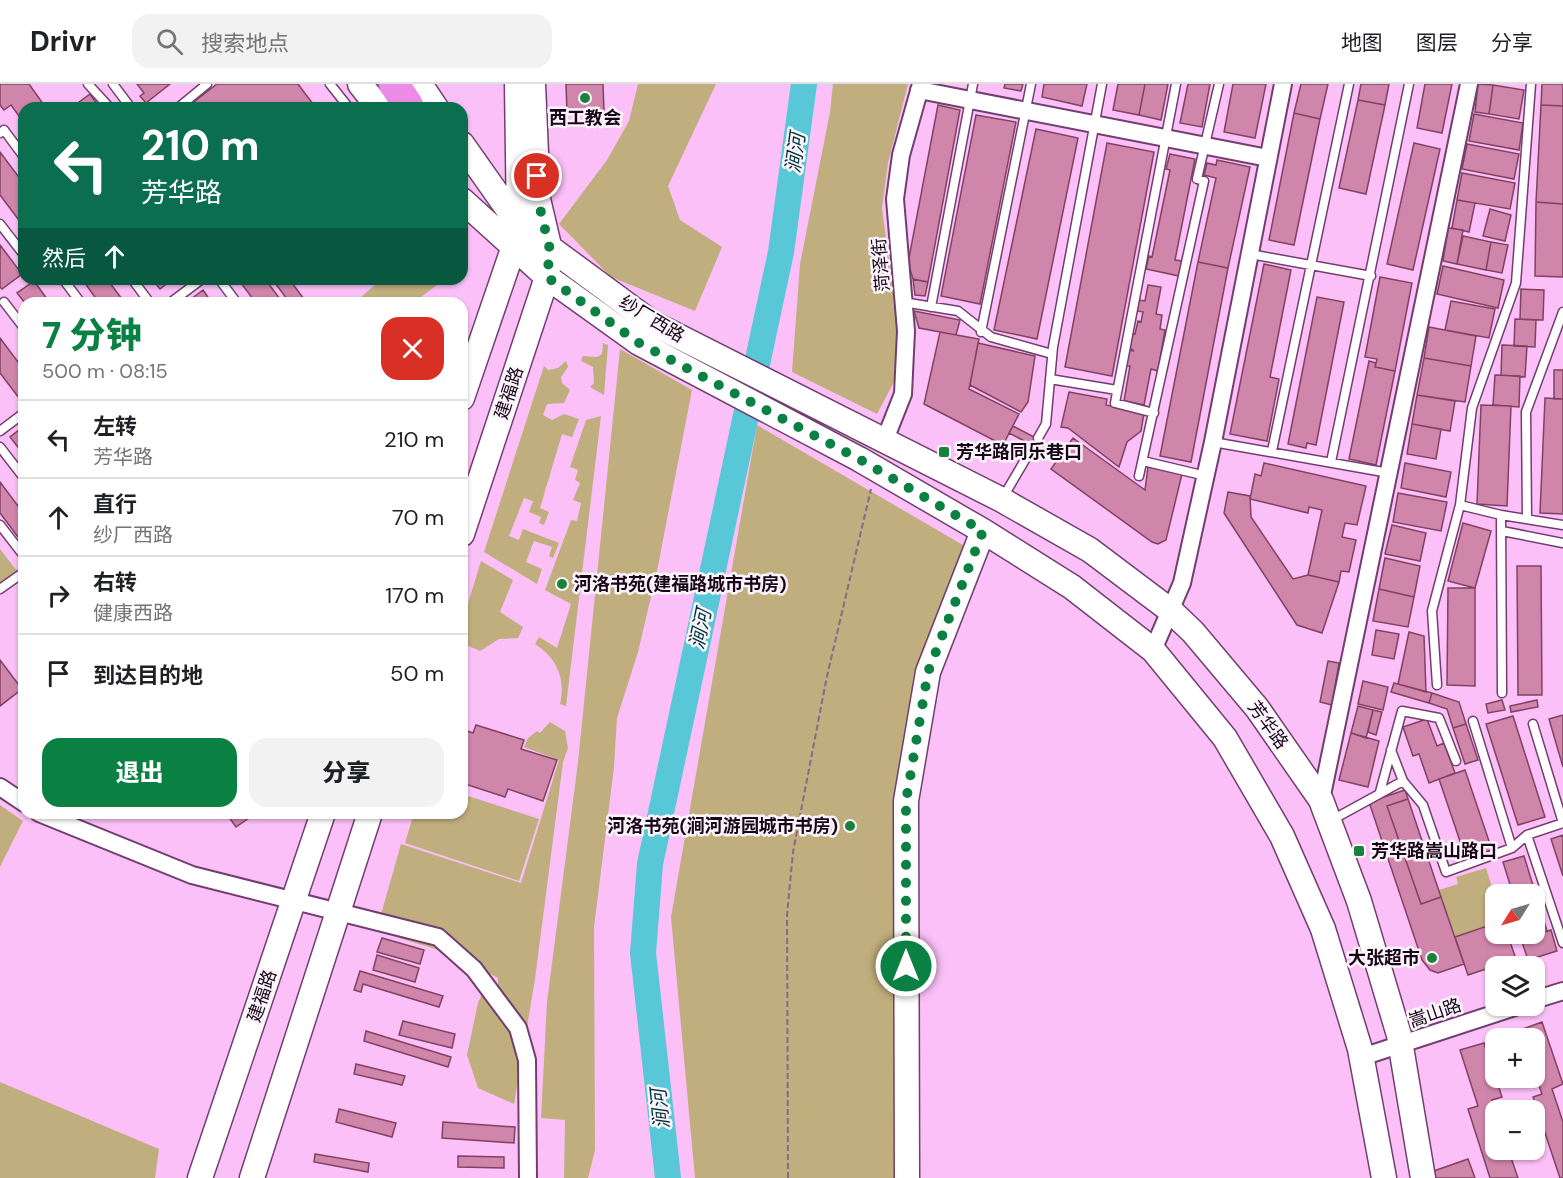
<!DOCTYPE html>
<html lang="zh">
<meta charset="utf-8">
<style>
body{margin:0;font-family:"DM Sans","Noto Sans SC",sans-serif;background:#f2f2f2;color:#202124;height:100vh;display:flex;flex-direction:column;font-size:22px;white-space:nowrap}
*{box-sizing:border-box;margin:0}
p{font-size:20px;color:#757577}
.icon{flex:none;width:33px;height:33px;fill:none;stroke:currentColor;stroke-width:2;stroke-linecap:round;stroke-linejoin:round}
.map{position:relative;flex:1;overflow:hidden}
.drawer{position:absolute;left:18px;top:213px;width:450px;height:522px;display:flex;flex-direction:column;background:#fff;border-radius:18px;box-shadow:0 2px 4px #0004}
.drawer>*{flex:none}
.guide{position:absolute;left:18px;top:18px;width:450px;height:183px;border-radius:18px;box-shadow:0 2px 4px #0004;background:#0b6e4f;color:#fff;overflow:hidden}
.needle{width:39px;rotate:233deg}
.fabs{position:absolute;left:1485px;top:800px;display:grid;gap:12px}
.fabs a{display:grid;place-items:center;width:60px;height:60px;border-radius:12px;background:#fff;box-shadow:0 2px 4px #0004;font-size:30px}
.pin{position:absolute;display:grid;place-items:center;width:51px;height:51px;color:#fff;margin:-26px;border:3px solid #fff;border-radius:50%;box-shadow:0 2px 6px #0007}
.me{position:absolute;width:66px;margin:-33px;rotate:0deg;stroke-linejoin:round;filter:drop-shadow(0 0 4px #0008)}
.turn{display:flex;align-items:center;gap:21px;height:126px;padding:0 24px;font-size:27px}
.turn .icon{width:78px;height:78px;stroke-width:2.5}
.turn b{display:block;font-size:42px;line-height:51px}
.then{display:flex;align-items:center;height:57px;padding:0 24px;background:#0003;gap:12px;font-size:22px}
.round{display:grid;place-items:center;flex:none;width:63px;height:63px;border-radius:18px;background:#f2f2f2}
.overview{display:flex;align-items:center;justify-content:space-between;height:102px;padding:0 24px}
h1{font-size:36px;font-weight:800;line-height:45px;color:#0b8043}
.cta{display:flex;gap:12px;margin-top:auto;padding:12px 24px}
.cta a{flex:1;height:69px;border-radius:18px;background:#0b8043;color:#fff;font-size:24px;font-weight:800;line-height:69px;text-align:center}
.cta a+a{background:#f2f2f2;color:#202124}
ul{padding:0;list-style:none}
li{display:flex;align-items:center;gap:18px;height:78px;padding:0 24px;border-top:2px solid #e0e0e0}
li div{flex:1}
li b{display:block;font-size:22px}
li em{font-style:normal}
header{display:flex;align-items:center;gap:36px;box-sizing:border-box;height:84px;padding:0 30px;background:#fff;border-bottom:2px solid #e0e0e0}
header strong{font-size:28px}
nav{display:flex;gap:33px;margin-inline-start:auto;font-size:21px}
.search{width:420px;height:54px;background:#f2f2f2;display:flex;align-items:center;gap:15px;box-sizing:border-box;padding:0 21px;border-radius:18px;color:#757577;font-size:22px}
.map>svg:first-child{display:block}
.green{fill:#c1ae7e}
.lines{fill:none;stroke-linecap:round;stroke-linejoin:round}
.river{stroke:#58c7d7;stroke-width:26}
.building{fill:#d085ab;stroke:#814163;stroke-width:1.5}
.lane-casing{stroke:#713e6f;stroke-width:11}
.street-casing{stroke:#713e6f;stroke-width:20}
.secondary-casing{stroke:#713e6f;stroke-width:27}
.highway-casing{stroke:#a25ca0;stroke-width:33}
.path{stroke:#8d658b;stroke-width:2;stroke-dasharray:6 3;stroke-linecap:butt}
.lane{stroke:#fff;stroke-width:8}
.street{stroke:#fff;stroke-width:16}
.secondary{stroke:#fff;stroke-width:24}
.highway{stroke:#ed8be9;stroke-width:30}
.route{stroke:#0b8043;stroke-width:10;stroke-dasharray:0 18}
.poi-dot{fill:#178239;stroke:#fbf5fb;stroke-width:2}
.labels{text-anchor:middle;stroke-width:5;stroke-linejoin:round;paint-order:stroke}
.poi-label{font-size:18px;font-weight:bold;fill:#180518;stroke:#fbf5fb;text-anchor:start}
.street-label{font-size:18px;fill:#180518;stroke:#fbf5fb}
.water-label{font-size:20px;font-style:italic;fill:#00343b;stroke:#fbf5fb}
</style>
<header>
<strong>Drivr</strong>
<div class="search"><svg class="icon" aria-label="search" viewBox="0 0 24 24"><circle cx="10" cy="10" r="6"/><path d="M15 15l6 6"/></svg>搜索地点</div>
<nav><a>地图</a><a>图层</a><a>分享</a></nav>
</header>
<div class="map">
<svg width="1563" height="1094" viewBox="0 0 1563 1094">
<rect width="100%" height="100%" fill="#fbc0f7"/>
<!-- green -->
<path class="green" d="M638 0H716L668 102 680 136 722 163 695 227 611 193 559 140 607 76 629 37Z
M833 0H908L888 79 882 124 899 253 894 298 877 330 792 288 800 180 830 28Z
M382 195H445L413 219H354Z
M603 259 608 261 604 311 590 303 594 299 593 283 581 277 583 272 597 273 602 270Z
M620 265 692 306 657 487 638 568 617 634 614 683 594 843 595 1066 588 1094H564L565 1036 541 1034 547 918 578 678Z
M566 277 568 283 561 293 562 299 570 306 564 319 547 320 543 331 552 336 564 330 579 335 572 353 562 350 540 424 549 428 544 441 539 439 541 433 529 428 533 417 524 414 509 452 519 456 523 445 559 459 553 474 549 472 552 463 534 457 526 478 542 485 537 500 484 468 544 282 548 286 558 284Z
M601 332 566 622 560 620C566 595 557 574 535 560L539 553 557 564 571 520 545 506 571 436 577 437 581 419 573 416 580 399 575 396 578 386 570 383 586 336Z
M757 341 968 464 910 622 894 731 896 1094H695L671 833Z
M0 465 17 487 0 501Z
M481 477 513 496 500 528 523 543 518 554 499 555 480 567 462 559V539Z
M550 638 565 647 568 664 563 678 535 895 514 1020 478 1004 467 971 478 919 487 899 498 900V894L455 871 386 850 378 841 401 760 521 799 559 676 524 663 528 654 537 647 540 649Z
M462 710 539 735 519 797 405 759 414 729H462Z
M0 721 23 737 0 783Z
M1486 784 1495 813V839L1455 853 1439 806 1458 800 1456 793Z
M0 998 159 1065 155 1094H0Z"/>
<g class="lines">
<!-- river -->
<path class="river" d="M668 1094 643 869 650 780 781 168 804 0"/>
</g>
<!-- building -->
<path class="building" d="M0 0H29L46 24H24V39L11 21 4 26 0 21Z
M137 0H170L146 19 140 12 144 9Z
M217 0H298L316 24H186Z
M566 0H603L604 28 567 29Z
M1005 0H1023L1021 7 1004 4Z
M1044 0H1087L1082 22 1042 13Z
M1118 0H1145L1139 31 1113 26Z
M1145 0H1168L1161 36 1139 31Z
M1188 0H1210L1202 43 1180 39Z
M1233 0H1266L1255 54 1224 48Z
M1301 0H1328L1320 35 1294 29Z
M1361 0H1389L1385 21 1358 16Z
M1425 0H1452L1442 49 1417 44Z
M1478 0 1493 1 1489 30 1475 28Z
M1542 0H1563V22L1541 21Z
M1493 1 1524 6 1519 35 1489 30Z
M90 10 100 24H71Z
M1358 16 1385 21 1366 110 1339 104Z
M938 21 960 26 928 198 913 195 908 179Z
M1541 21 1563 22V120L1536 118Z
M1294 29 1320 35 1294 161 1269 156Z
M1474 30 1523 39 1519 66 1469 57Z
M976 31 1016 38 980 220 941 212Z
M1036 45 1078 54 1037 255 994 246Z
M1107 59 1154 68 1112 292 1065 283Z
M1414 59 1440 65 1413 186 1387 180Z
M1467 60 1519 70 1514 95 1462 85Z
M0 68 24 100V143L0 111Z
M1170 70 1195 75 1175 176 1182 177 1179 192 1146 185 1149 172 1152 173 1170 86 1166 85Z
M1217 76 1250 83 1228 184 1198 178 1216 94 1204 91 1207 79 1216 81Z
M1462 89 1515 99 1510 125 1457 116Z
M1457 116 1475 119 1469 148 1452 144Z
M1536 118 1563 120V193L1535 192Z
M1490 125 1511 131 1505 157 1483 152Z
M1448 144 1463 146 1457 180 1443 177Z
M1463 152 1491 158 1486 186 1457 180Z
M1491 158 1508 161 1502 189 1486 186Z
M0 161 22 190 2 205 0 203Z
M1198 178 1228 184 1191 378 1160 372Z
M1264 180 1291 186 1270 293 1279 295 1267 357 1230 350Z
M1443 182 1504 196 1498 224 1437 210Z
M1380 193 1412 199 1395 287 1375 283 1377 275 1365 273Z
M82 195H107L125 219H99Z
M152 195H173L160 205Z
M238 195H265L283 219H256Z
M272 195H289L307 219H290Z
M913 195 928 198 925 212 915 211Z
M34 197 50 219H25L17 209Z
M1148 201 1161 203 1156 230 1162 231 1160 245 1165 246 1158 287 1151 285 1144 321 1124 317 1130 282H1125L1128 266 1134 267 1130 264 1132 249 1135 250 1138 237 1141 238 1143 228 1137 227 1139 216 1145 217Z
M1521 205 1544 206 1543 236 1520 235Z
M203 206 212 219H188L187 218Z
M1317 213 1344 218 1316 361 1307 359 1306 364 1288 360Z
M1451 217 1495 225 1489 254 1445 246Z
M914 227 960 236 956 251 919 244Z
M1515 235 1536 236 1535 263 1514 262Z
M1429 243 1476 252 1471 282 1424 274Z
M940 248 979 255 969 305 1019 330 1003 361 924 320Z
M0 254 24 286V310L19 314 0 289Z
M978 259 1035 272 1028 318 1021 328 970 301Z
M1502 261 1527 262 1525 293 1501 291Z
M1424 274 1471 282 1465 318 1417 311Z
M1369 277 1376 279 1375 283 1395 287 1376 381 1349 375Z
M1554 286H1563V315H1554Z
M1495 291 1520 292 1519 323 1493 321Z
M1069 308 1107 315 1106 321 1144 329 1141 347 1127 358 1119 383 1068 344 1061 343Z
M1417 311 1455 317 1450 347 1412 340Z
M1545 314 1563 315V430L1540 429Z
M1481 321 1511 322 1507 422 1477 420Z
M1412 340 1441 345 1436 375 1407 370Z
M24 342V371L10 353Z
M1013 342 1063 368 1058 375 1009 349Z
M1073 354 1145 406 1148 383 1182 390 1166 456 1158 460 1152 458 1051 385Z
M1264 379 1366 402 1357 441 1345 439 1342 453 1356 456 1349 488 1341 487 1339 498 1308 491 1322 426 1309 423 1308 429 1250 415 1255 390 1261 392Z
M1405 379 1451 388 1446 413 1401 404Z
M0 398 24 430V461L0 429Z
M1228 408 1250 412 1251 433 1293 495 1308 491 1339 498 1322 549 1297 541 1224 429Z
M1398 409 1447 418 1441 447 1393 438Z
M1463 439 1491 447 1475 504 1448 497Z
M1392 441 1426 449 1420 477 1385 470Z
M1385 474 1420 482 1414 513 1379 505Z
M1517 482H1541L1542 611H1518Z
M1448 504H1475V602L1447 601Z
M1379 505 1414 513 1408 543 1373 537Z
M1376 546 1399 550 1394 575 1372 571Z
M1409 548 1424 552 1426 608 1398 600Z
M0 576 22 605 0 622Z
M1328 577 1339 579 1332 621 1320 618Z
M1363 597 1388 603 1383 626 1358 620Z
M1394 599 1432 609 1429 619 1391 608Z
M1432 609 1459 618 1466 640 1453 644 1447 625 1429 619Z
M1502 616 1505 626 1488 629 1486 620Z
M1537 616 1538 623 1511 628 1510 622Z
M1358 622 1373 626 1366 654 1351 649Z
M1373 626 1382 628 1376 651 1368 648Z
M1563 631V683L1549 635Z
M1513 632 1545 733 1518 741 1486 640Z
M1427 635 1437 662 1444 659 1455 689 1429 699 1419 670 1413 672 1403 643Z
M1466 640 1478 676 1465 680 1453 644Z
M476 641 524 656 521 665 557 676 543 717 508 705 505 713 462 699V645L473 649Z
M1351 649 1379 657 1368 703 1339 696Z
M1465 686 1492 766 1466 775 1439 695Z
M1405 706 1408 715 1387 722 1421 820 1441 813 1464 880 1438 889 1430 886 1422 876 1369 718Z
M1408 715 1441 813 1421 820 1387 722Z
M226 729H256L236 743Z
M1563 751V792L1551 755Z
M1524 772 1547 847 1526 853 1525 849H1534V810H1513L1503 778Z
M1496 839V849H1507L1516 875 1468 891 1455 853Z
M1551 846 1557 867 1528 876 1521 855Z
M382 854 424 866 420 880 377 868Z
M377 871 419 884 415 898 373 886Z
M360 887 443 912 439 923 363 900 361 908 354 906Z
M403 937 455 950 452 964 399 951Z
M1542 938 1563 1000 1552 1005 1563 1038V1094H1560L1533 1013 1542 1010 1534 987V954H1523L1520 946Z
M366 947 451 973 448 983 364 957Z
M1484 959 1502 1013 1492 1016 1496 1026V1065H1508L1518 1094H1490L1468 1025 1478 1022 1460 966Z
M356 980 405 992 402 1001 354 990Z
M339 1025 396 1039 392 1053 336 1038Z
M443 1038 515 1043 514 1059 442 1054Z
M315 1070 369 1079 368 1088 314 1078Z
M458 1072 504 1073V1084L458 1083Z
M1468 1075 1475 1094H1430L1428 1089Z"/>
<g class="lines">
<defs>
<path id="lane" d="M88 0 110 24
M113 0 131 24
M330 0 349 24
M179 23 207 0
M0 49 4 46 24 73
M0 140 24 171
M1250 170 1371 192
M63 195 81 219
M132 195 150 219
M219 195 237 219
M4 218 24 244
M903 218 958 227 991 253 1052 270
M170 219 202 195
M931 223 973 0
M981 248 1031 0
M1050 295 1117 306
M1154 329 1115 319 1176 0
M0 347 24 329
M1038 354 1046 340 1053 263 1102 0
M1213 358 1389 389
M0 363 24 394
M1272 367 1349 0
M1143 377 1206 392
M1331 378 1409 0
M1139 392 1204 97 1197 95 1219 0
M1002 415 1032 364
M1460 421 1501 431
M1527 435 1526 328 1563 228
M0 441 24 472
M1502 447 1563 459
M0 505 24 488
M1437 601 1432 527 1460 421 1472 324 1516 199 1531 0
M1502 609 1501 431 1563 441
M1473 637 1512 764 1527 751 1563 859
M1533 640 1563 739
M1391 666 1403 697 1423 721 1446 788 1512 764
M1380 708 1402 627 1439 634 1456 677
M1330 737 1403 697
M1527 751 1563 739"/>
<path id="street" d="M919 6 1268 74
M884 358 903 310 906 247 895 115 901 71 921 0
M1153 566 1182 499 1213 358 1283 0
M0 703 24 719
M1321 716 1469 0
M39 729 192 791 438 853 474 885 518 944 527 976 528 1094
M1534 916 1563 907
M1362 973 1521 921"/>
<path id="secondary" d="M360 0 379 24
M420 0 436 24
M462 60 519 141 652 239 1002 416 1090 466 1171 527 1193 548 1257 624 1321 716 1359 817 1399 951 1423 1094
M462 116 547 193 639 259 859 375 983 447 1072 503 1153 566 1225 654 1282 752 1323 845 1360 965 1384 1094
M462 314 513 165 519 141 517 0
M462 450 547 193 550 166 538 115 533 0
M200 1094 323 729
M252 1094 370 729
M907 1094 906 717 928 588 983 447"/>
<path id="highway" d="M394 0 408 21"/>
</defs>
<!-- lane casing -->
<use href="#lane" class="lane-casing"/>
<!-- street casing -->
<use href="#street" class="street-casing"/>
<!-- secondary casing -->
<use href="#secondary" class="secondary-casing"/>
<!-- highway casing -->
<use href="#highway" class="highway-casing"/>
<!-- path -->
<path class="path" d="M788 1094 787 831 793 768 827 592 871 405"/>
<!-- lane -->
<use href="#lane" class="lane"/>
<!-- street -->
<use href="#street" class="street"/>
<!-- secondary -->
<use href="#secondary" class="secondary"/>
<!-- highway -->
<use href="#highway" class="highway"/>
</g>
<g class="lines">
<!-- route -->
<path class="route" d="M537 92 538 116 550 166 547 193 639 259 859 375 983 447 928 588 906 717V882"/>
</g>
<!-- markers -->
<g class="poi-dot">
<circle cx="585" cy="14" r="6"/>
<rect x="938" y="362" width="12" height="12" rx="3"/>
<circle cx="562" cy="500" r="6"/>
<circle cx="850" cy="742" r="6"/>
<rect x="1353" y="761" width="12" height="12" rx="3"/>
<circle cx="1432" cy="874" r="6"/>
</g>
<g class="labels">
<!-- poi labels -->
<g class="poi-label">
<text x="585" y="40" text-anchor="middle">西工教会</text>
<text x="956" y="374">芳华路同乐巷口</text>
<text x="574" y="506">河洛书苑(建福路城市书房)</text>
<text x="838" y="748" text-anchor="end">河洛书苑(涧河游园城市书房)</text>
<text x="1371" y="773">芳华路嵩山路口</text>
<text x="1420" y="880" text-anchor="end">大张超市</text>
</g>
<!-- street labels -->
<g class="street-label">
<text transform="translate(881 181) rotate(-95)" y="6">菏泽街</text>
<text transform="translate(652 235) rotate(31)" y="6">纱厂西路</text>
<text transform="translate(509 309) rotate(-72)" y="6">建福路</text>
<text transform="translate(1268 641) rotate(54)" y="6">芳华路</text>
<text transform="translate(262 912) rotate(-71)" y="6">建福路</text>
<text transform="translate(1435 929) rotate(-19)" y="6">嵩山路</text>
</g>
<!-- water labels -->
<g class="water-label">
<text transform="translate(795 69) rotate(-82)" y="7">涧河</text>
<text transform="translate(700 545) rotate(-78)" y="7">涧河</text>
<text transform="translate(660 1025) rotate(-96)" y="7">涧河</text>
</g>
</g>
</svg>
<div class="fabs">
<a><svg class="needle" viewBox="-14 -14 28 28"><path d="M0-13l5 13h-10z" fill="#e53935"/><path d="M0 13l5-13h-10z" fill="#757577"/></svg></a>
<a><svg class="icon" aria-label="layers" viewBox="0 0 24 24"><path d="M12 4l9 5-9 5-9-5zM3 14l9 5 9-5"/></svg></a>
<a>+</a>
<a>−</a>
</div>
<div class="pin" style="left:537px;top:92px;background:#d93025"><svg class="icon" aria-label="arrive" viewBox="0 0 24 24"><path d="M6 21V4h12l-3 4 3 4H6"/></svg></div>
<svg class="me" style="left:906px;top:882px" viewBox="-20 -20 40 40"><circle r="17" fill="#0b8043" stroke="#fff" stroke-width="3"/><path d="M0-11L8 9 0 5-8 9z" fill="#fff"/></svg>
<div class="guide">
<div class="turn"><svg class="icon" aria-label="left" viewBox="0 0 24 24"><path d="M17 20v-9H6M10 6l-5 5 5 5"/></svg><div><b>210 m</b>芳华路</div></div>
<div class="then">然后<svg class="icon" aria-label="ahead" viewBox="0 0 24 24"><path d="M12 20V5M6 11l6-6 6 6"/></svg></div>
</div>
<section class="drawer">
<div class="overview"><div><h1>7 分钟</h1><p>500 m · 08:15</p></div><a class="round" style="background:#d93025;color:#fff"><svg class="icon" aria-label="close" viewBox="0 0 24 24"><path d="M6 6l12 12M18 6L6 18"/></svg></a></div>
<ul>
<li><svg class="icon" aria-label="left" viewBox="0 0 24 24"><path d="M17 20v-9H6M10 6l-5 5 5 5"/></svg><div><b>左转</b><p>芳华路</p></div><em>210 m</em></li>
<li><svg class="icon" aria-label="ahead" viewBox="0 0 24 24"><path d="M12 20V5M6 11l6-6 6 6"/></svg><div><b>直行</b><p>纱厂西路</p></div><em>70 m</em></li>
<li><svg class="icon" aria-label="right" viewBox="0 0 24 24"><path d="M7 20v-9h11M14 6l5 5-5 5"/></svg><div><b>右转</b><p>健康西路</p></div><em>170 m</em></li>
<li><svg class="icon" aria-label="arrive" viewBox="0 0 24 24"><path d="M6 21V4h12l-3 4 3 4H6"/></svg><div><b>到达目的地</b></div><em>50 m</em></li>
</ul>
<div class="cta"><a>退出</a><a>分享</a></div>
</section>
</div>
